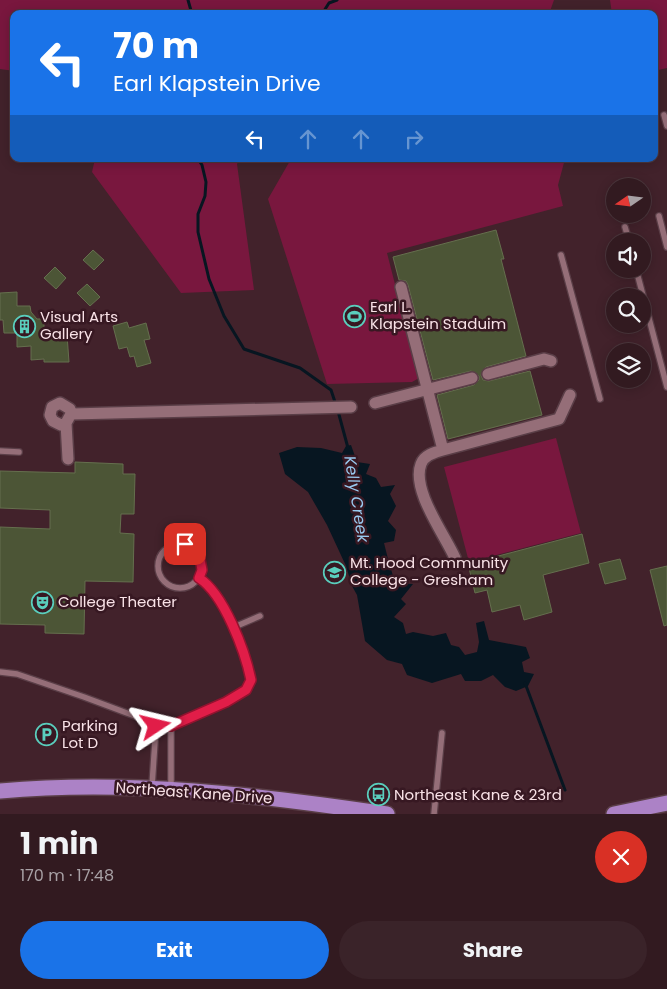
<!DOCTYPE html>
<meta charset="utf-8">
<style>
body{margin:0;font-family:Poppins,sans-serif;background:#3a2329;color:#f1f3f6;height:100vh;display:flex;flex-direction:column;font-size:19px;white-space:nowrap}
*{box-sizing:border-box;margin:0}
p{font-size:16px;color:#a8a1a5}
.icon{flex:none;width:28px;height:28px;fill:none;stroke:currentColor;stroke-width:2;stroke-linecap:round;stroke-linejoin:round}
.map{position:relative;height:814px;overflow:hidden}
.drawer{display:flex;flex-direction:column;background:#321a20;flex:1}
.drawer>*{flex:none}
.hud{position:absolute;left:10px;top:10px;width:648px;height:152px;border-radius:10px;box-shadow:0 2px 12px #0003,0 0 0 1px #4d383e;background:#1a73e8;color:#fff;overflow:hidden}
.needle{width:32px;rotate:256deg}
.controls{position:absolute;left:606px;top:178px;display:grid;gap:10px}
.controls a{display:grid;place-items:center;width:45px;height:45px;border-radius:50%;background:#321a20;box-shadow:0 2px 12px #0003,0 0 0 1px #4d383e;font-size:25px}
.pin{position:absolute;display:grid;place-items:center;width:42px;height:42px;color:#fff;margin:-21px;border-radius:10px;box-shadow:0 2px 8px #0006}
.me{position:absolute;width:55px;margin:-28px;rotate:80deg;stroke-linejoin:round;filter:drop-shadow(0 0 4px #0008)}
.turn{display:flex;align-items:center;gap:18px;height:105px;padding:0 20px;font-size:22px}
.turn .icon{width:65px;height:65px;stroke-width:2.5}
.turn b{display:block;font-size:35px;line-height:42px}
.lanes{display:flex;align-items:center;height:48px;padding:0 20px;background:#0003;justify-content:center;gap:25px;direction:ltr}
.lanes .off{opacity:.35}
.round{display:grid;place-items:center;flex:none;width:52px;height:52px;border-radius:26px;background:#3a2329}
.headline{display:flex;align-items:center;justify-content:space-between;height:85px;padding:0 20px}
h1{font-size:30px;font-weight:700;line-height:38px}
.primary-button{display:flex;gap:10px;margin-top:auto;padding:10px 20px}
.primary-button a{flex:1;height:58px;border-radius:30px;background:#1a73e8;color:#fff;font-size:20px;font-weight:700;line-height:58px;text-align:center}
.primary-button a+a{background:#3a2329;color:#f1f3f6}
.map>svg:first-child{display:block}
.green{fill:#79173e}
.water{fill:#071621}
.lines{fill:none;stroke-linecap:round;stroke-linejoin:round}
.stream{stroke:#071621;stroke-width:3}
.building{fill:#4c5536;stroke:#656f4e}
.lane-casing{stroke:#5a3e47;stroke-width:8}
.street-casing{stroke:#5a3e47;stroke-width:14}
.primary-casing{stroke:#5a3e47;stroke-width:18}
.lane{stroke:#956e78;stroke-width:5.5}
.street{stroke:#956e78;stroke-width:11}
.primary{stroke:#ac82c6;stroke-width:15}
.route-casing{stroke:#92132f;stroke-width:12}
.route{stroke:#e11d48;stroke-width:9}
.labels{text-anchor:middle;stroke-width:5;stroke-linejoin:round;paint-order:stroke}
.poi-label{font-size:15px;fill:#f9e2e7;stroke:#371822;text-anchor:start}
.street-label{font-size:15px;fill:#f9e2e7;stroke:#371822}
.water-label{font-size:16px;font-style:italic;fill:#99caf0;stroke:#371822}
</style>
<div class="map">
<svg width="667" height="814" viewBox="0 0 667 814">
<rect width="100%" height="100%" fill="#42222b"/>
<!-- green -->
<path class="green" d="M0 0H554L549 14H14V71L0 69Z
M610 0H667V68L654 71V14H612Z
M95 159H240L237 164 254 290 181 293 92 172Z
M291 159H565L558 185 563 206 387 253 419 378 412 382 327 384 268 199Z
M556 438 581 533 469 562 444 467Z"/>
<!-- water -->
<path class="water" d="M351 445 357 462 370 464 366 474 376 478 381 487 395 485 390 494 396 506 388 521 396 530 394 541 384 543 388 559 399 561 391 569 395 583 413 584 401 599 406 604 394 617 403 623 406 634 413 632 433 636 446 633 451 645 459 647 465 655 477 652 479 642 476 623 484 621 489 640 526 647 530 658 522 662 524 672 534 674 528 686 516 691 505 687 493 675 481 681H465L461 674 432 683 407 675 402 664 387 660 365 641 357 595 352 586 346 566 327 525 308 492 285 474 279 453 297 447 321 448 342 453 346 446Z"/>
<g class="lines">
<!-- stream -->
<path class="stream" d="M188 0 192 14
M322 14 329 3 337 0
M198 159 202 165 206 182 205 196 198 214V232L209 279 224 316 244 349 300 368 331 390 336 405
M338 411 348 448
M525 683 565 790"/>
</g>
<!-- building -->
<path class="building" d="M496 230 504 259H501L526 356 486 367 481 375 483 380 489 381 530 371 542 415 448 439 437 395 474 385 479 380V376L471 371 433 380 408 285 406 281 399 280 393 257Z
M93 250 104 260 94 270 83 260Z
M55 267 66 278 56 289 44 278Z
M87 284 100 297 90 306 77 293Z
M17 292V306H30L31 312 37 319H44V332H58V335H67L69 362H44V359L31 360V346L17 347V333H4L3 320H0V293Z
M127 322 129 328 146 323 150 339 144 340 151 363 137 367 134 356 130 357 127 347 119 349 113 326Z
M75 462 123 464V474H135L134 514H121L120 533 134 534 133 582 85 581 84 634 45 633V625L0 624V527L50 529V510L0 508V471L75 473Z
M582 534 589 563 543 575 552 612 524 620 520 605 492 612 487 590 475 593 468 564Z
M620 559 626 579 605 584 599 564Z
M667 566V625L664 626 650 570Z"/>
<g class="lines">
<defs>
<path id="lane" d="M664 115 667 126
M659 216 667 247
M625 227 629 241
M561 255 600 399
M636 269 667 387
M0 451 19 452
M158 566a22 22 0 1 1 44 0a22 22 0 1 1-44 0Z
M232 628 260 616
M0 672 17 674 84 697 143 719 156 726H171L226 702 246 690 251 680C245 651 224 594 199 578
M152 786 156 726
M171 789V726
M434 814 442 733"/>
<path id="street" d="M401 287 443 450 559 419 570 395
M488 374 544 359 551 361
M375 403 472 378
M71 414 351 407
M66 423 61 425 53 421 50 415 52 407 60 403 70 409 71 414 66 423 68 459
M443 450C435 452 424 455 421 464 411 490 445 535 455 558"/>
<path id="primary" d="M0 791C130 779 258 795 387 814
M614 814 667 803"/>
</defs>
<!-- lane casing -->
<use href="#lane" class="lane-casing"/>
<!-- street casing -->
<use href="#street" class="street-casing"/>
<!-- primary casing -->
<use href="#primary" class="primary-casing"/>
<!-- lane -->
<use href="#lane" class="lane"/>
<!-- street -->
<use href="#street" class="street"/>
<!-- primary -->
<use href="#primary" class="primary"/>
</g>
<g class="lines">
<defs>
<path id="route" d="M156 726H171L226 702 246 690 251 680C245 651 224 594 199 578L202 570 199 554 185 544"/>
</defs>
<!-- route casing -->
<use href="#route" class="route-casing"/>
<!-- route -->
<use href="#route" class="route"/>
</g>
<!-- icons -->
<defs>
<symbol id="stadium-ring" viewBox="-11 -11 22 22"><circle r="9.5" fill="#371822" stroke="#5acebd" stroke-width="1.5"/><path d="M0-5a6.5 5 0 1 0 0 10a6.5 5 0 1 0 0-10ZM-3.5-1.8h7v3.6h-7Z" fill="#5acebd"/></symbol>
<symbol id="building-ring" viewBox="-11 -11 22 22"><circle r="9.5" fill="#371822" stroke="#5acebd" stroke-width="1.5"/><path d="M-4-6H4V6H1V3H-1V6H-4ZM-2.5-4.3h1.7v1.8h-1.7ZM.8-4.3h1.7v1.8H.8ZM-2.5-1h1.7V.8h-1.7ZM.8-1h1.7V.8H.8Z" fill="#5acebd"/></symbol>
<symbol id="university-ring" viewBox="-11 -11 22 22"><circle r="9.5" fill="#371822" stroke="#5acebd" stroke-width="1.5"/><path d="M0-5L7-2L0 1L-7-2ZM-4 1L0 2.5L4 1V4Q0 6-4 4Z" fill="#5acebd"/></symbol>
<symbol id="theatre-ring" viewBox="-11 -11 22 22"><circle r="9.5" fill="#371822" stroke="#5acebd" stroke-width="1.5"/><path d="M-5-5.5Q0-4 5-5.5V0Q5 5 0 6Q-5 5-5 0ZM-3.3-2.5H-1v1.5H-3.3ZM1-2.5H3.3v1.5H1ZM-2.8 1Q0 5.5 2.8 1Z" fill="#5acebd"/></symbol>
<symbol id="parking-ring" viewBox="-11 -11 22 22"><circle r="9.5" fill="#371822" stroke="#5acebd" stroke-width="1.5"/><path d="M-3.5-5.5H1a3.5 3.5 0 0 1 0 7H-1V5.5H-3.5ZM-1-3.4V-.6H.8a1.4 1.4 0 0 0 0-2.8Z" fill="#5acebd"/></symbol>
<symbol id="bus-ring" viewBox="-11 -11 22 22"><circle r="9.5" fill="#371822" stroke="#5acebd" stroke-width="1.5"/><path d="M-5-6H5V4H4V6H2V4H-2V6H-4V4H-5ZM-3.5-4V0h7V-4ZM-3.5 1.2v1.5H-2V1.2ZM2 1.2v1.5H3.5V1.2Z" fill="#5acebd"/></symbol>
</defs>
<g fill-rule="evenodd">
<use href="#stadium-ring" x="342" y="304" width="25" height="25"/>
<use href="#building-ring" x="12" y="314" width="25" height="25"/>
<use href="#university-ring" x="322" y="560" width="25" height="25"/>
<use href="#theatre-ring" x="30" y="590" width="25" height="25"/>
<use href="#parking-ring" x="34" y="722" width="25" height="25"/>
<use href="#bus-ring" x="366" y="782" width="25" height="25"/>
</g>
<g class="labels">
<!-- poi labels -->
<g class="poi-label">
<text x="370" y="312">Earl L.<tspan x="370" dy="17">Klapstein Staduim</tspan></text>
<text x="40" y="322">Visual Arts<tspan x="40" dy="17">Gallery</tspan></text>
<text x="350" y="568">Mt. Hood Community<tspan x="350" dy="17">College - Gresham</tspan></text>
<text x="58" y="607">College Theater</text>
<text x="62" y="731">Parking<tspan x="62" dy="17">Lot D</tspan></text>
<text x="394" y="800">Northeast Kane &amp; 23rd</text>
</g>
<!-- street labels -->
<g class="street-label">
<text transform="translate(194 793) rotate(4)" y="5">Northeast Kane Drive</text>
</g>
<!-- water labels -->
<g class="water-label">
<text transform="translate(357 499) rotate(81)" y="6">Kelly Creek</text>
</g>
</g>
</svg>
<div class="controls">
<a><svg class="needle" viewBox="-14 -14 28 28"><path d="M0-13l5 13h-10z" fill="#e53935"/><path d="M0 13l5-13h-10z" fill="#a8a1a5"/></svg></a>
<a><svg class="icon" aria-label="sound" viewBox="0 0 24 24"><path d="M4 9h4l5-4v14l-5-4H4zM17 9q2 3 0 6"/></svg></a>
<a><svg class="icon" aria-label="search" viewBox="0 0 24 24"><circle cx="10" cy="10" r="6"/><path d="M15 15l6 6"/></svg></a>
<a><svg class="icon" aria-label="layers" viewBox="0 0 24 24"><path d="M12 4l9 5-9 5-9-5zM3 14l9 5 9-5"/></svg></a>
</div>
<div class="pin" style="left:185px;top:544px;background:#d93025"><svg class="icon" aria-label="arrive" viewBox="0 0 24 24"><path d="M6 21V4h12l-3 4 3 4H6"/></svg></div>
<svg class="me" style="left:156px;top:726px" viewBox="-20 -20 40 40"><path d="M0-17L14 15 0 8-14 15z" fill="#e11d48" stroke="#fff" stroke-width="4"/></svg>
<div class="hud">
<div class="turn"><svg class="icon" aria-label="left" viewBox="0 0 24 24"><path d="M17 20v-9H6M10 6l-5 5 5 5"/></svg><div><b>70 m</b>Earl Klapstein Drive</div></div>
<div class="lanes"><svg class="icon" aria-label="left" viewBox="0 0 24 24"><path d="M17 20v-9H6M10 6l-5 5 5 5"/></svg><svg class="icon off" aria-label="ahead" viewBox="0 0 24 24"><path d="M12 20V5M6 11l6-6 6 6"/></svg><svg class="icon off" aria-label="ahead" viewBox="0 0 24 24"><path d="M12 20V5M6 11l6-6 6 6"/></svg><svg class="icon off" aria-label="right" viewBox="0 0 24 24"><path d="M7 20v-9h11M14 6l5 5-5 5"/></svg></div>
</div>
</div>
<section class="drawer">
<div class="headline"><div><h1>1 min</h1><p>170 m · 17:48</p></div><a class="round" style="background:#d93025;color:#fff"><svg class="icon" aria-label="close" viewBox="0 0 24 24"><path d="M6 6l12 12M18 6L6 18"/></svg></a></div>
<div class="primary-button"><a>Exit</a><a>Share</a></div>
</section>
